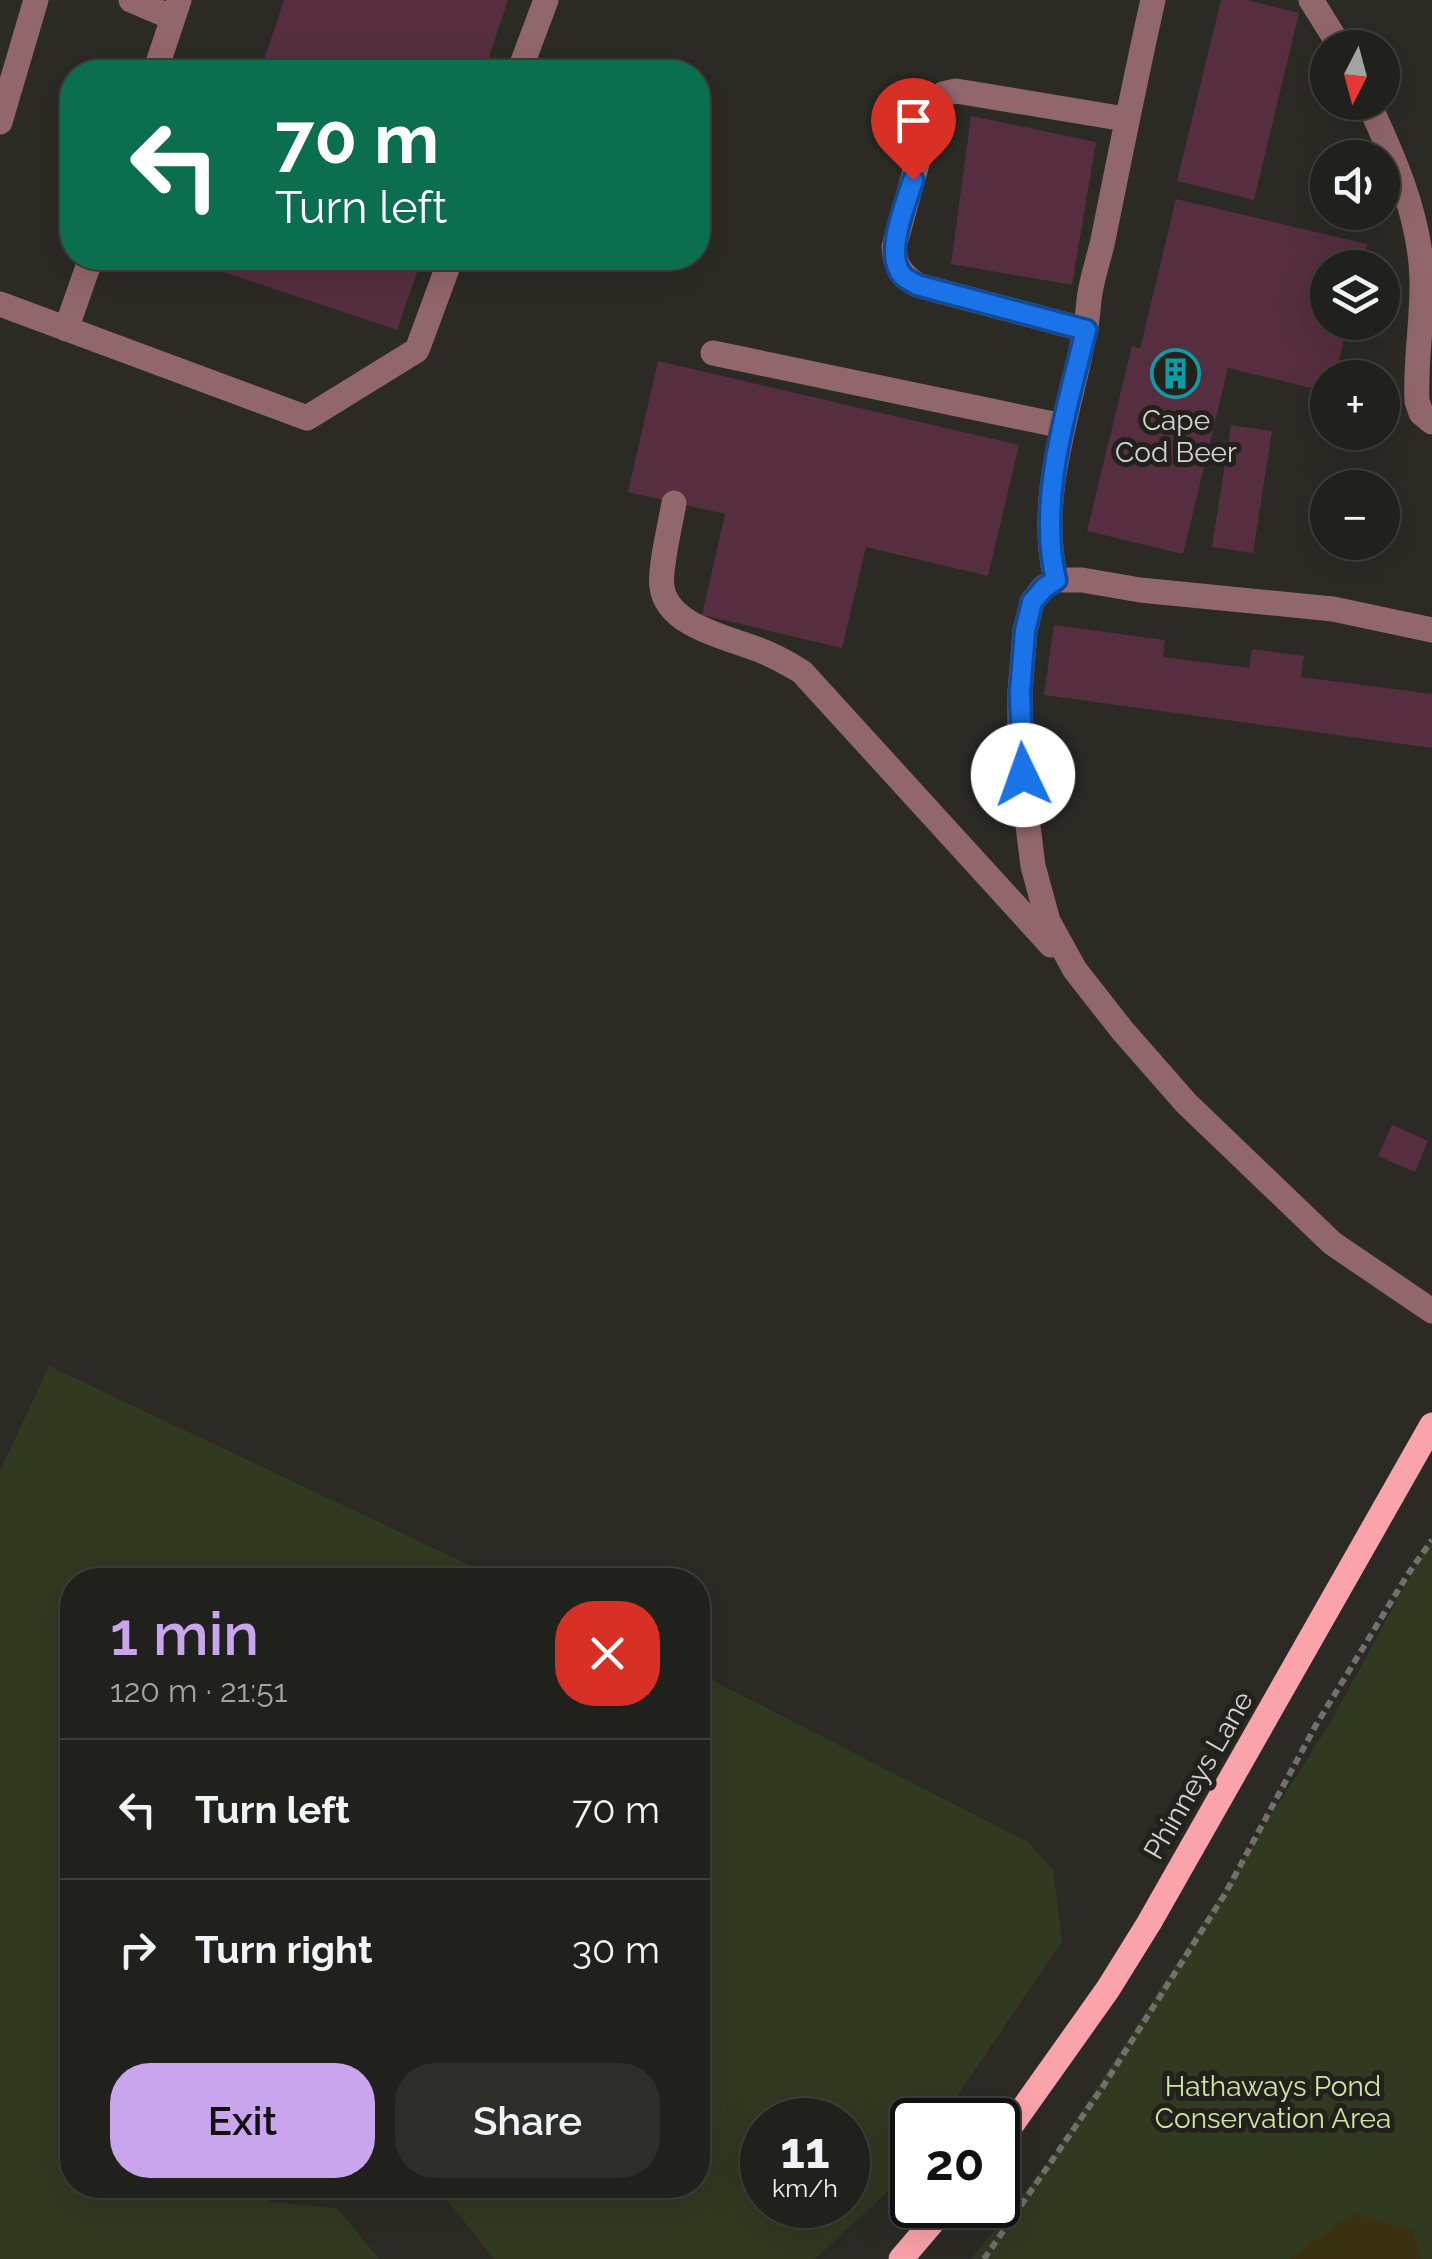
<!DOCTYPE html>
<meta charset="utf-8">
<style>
body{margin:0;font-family:Raleway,sans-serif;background:#2d2d29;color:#f1f3f6;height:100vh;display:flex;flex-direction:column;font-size:38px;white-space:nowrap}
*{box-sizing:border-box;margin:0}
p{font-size:32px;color:#a2a3a3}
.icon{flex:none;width:55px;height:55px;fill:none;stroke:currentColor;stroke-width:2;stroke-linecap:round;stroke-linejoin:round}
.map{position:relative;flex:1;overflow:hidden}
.panel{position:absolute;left:60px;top:1568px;width:650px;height:630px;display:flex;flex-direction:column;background:#20201c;border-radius:40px;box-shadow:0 10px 40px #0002,0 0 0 2px #3d3e3b}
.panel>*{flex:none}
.top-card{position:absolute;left:60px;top:60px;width:650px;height:210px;border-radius:40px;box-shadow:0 10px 40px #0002,0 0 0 2px #3d3e3b;background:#0b6e4f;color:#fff;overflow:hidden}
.needle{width:65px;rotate:186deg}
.buttons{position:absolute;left:1310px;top:30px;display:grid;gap:20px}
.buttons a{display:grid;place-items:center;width:90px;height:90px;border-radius:50%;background:#20201c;box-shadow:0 10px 40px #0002,0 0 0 2px #3d3e3b;font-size:50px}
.speed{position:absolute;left:740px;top:2098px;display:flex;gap:20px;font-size:50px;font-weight:700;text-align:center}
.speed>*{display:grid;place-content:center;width:130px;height:130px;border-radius:50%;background:#20201c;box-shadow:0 10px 40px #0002,0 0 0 2px #3d3e3b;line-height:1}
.speed small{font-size:25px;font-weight:400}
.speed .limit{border:5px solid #111;border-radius:15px;background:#fff;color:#111}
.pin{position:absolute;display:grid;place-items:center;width:85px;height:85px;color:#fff;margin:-102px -42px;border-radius:50% 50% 50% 0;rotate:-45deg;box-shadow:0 0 10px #0007}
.pin .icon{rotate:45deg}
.me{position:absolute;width:110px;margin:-55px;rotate:357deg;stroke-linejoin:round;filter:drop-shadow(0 0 8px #0008)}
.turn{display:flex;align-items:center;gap:35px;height:210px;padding:0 50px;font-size:45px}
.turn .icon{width:130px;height:130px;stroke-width:2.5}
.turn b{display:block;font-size:70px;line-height:85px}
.round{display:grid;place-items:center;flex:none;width:105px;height:105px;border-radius:40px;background:#2d2d29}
.head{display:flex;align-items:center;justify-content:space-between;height:170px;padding:0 50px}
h1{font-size:60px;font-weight:600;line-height:75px;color:#c9a5ee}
.cta{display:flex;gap:20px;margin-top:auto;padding:20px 50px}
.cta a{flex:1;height:115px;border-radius:40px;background:#c9a5ee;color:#111;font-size:40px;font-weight:600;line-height:115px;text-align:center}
.cta a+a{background:#2d2d29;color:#f1f3f6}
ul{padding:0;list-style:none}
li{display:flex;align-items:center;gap:30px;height:140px;padding:0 50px;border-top:2px solid #3d3e3b}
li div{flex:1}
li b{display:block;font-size:38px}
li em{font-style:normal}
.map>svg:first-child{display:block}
.green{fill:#313921;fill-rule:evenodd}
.sand{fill:#3a3111}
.building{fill:#562e40}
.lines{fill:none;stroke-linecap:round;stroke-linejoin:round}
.path{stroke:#71706c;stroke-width:6;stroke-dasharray:8 5;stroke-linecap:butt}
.minor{stroke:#92676b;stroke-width:25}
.major{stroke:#fba3ab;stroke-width:25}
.route-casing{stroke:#114b97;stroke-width:25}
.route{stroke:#1a73e8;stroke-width:18}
.labels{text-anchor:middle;stroke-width:10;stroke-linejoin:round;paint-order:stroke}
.poi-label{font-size:28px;fill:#d4d3d0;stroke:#22211c}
.street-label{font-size:28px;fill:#d4d3d0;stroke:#22211c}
.park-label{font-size:28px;fill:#cde6a1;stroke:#22211c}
</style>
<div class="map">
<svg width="1432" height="2259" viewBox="0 0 1432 2259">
<rect width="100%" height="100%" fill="#2b2a25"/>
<!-- green -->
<path class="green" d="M49 1366 501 1580H72V2185H244L271 2202 337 2208 379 2259H0V1471Z
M1432 1536V2259H971L1051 2159 1329 1725Z
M698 1673 1028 1842 1053 1870 1062 1941 941 2120H912V2158L885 2194 815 2259H494L435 2185H698ZM762 2120H848V2205H762Z"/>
<!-- sand -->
<path class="sand" d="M1353 2214 1413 2230 1421 2259H1289Z"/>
<!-- building -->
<path class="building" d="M284 0H508L484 72H260Z
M1221 0H1247L1299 13 1254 200 1177 181Z
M971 116 1096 142 1072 285 951 264Z
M1176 199 1367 244 1361 268H1328V322H1348L1335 378H1328V392L1228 368 1183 554 1087 531 1132 346 1140 349Z
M215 258H422L397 330 211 268Z
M658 361 1019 445 988 576 866 547 842 648 702 615 725 514 628 492Z
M1231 425 1272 431 1253 553 1212 547Z
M1054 625 1165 640 1163 657 1249 668 1252 649 1304 656 1301 677 1432 694V748L1044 695Z
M1392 1125 1428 1141 1415 1172 1378 1156Z"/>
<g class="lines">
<!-- path -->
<path class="path" d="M984 2259 1102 2088 1225 1894 1316 1725 1408 1574 1432 1540"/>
<!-- minor -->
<path class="minor" d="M131 0 173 18
M1153 0C1135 80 1119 160 1103 240 1099 258 1093 275 1090 293 1088 305 1088 318 1085 331 1070 412 1036 496 1056 580L1043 588 1032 602 1025 631 1020 692V749L1025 802 1033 866 1048 921 1075 970 1122 1030 1186 1103 1332 1243 1432 1311
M1311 0 1341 48
M155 72 179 0
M519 72 546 0
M1368 102C1394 158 1420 216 1422 278 1423 319 1415 360 1417 401L1421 413 1432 422
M0 122 36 0
M0 304 307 418 417 350 451 258
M66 329 91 258
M1086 330 917 285C901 274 895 266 894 247L931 113 943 94 956 91 1125 119
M713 353 1063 426
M674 503C671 522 659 570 662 587 667 625 725 637 754 648 771 654 786 662 802 672L1051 945
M1056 580H1082L1140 590 1333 609 1432 630"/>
<!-- major -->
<path class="major" d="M998 2144 1108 1989 1149 1923 1432 1425
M901 2259 947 2205"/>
</g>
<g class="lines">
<defs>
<path id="route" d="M913 180C906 204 883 255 903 276 907 280 913 282 917 285L1086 330C1067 408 1037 500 1056 580L1044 588 1032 602 1025 631 1020 692 1023 775"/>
</defs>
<!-- route casing -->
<use href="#route" class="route-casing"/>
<!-- route -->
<use href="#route" class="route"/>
</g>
<!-- icons -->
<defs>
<symbol id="building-ring" viewBox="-11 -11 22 22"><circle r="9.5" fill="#22211c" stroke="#0f9aa8" stroke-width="1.5"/><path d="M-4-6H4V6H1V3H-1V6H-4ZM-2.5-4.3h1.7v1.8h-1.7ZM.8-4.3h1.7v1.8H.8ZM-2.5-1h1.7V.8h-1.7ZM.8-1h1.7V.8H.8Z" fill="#0f9aa8"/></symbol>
</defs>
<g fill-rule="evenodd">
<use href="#building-ring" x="1148" y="346" width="55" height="55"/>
</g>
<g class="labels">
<!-- poi labels -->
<g class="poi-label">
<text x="1176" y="430">Cape<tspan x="1176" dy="32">Cod Beer</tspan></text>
</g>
<!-- street labels -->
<g class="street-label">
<text transform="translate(1198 1775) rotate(-60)" y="10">Phinneys Lane</text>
</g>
<!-- park labels -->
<g class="park-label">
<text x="1273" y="2096">Hathaways Pond<tspan x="1273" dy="32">Conservation Area</tspan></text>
</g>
</g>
</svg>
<div class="buttons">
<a><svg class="needle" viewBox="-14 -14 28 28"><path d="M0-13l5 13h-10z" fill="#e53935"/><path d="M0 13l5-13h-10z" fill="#a2a3a3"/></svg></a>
<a><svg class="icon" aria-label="sound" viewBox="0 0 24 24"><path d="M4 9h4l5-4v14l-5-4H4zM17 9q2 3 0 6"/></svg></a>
<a><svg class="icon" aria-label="layers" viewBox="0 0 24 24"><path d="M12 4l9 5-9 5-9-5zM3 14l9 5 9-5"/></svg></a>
<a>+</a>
<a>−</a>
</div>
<div class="speed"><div>11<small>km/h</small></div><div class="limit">20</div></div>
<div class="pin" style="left:913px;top:180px;background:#d93025"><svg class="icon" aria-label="arrive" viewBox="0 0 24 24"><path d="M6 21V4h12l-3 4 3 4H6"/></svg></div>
<svg class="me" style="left:1023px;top:775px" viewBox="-20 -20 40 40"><circle r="19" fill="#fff"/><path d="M0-13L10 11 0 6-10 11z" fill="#1a73e8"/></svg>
<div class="top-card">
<div class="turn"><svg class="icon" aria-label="left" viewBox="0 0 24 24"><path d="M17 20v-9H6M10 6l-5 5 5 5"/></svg><div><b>70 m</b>Turn left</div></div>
</div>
<section class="panel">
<div class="head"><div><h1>1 min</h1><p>120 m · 21:51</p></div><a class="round" style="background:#d93025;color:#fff"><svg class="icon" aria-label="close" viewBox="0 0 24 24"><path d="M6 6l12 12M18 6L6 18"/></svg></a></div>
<ul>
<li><svg class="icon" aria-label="left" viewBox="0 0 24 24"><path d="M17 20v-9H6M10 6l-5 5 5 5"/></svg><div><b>Turn left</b></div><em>70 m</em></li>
<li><svg class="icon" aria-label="right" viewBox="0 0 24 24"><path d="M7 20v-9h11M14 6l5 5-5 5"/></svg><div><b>Turn right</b></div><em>30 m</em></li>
</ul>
<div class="cta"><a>Exit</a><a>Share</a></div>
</section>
</div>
